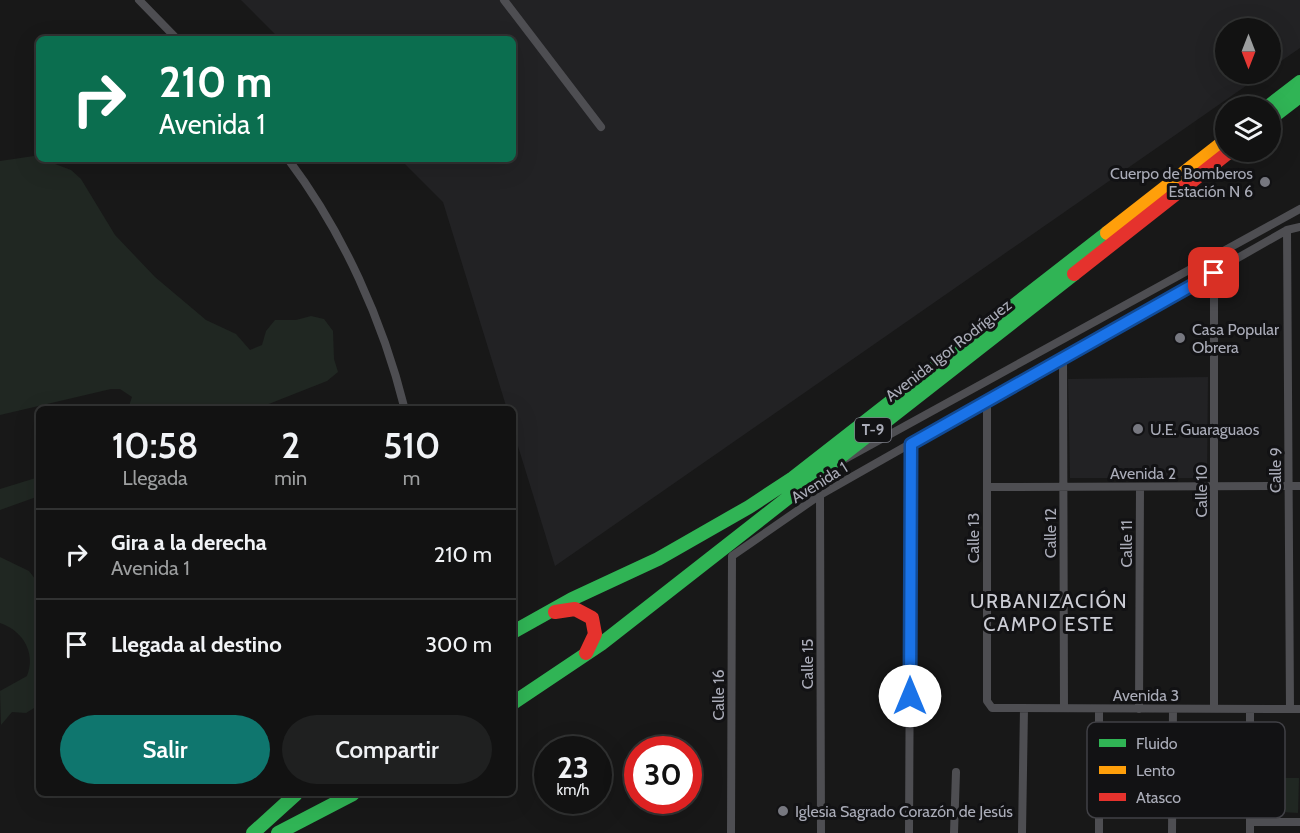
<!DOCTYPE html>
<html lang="es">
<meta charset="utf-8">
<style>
body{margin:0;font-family:Cabin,sans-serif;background:#1f2020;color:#f1f3f6;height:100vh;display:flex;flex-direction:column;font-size:22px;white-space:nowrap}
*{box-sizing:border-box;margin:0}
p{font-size:20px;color:#9c9e9f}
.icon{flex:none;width:33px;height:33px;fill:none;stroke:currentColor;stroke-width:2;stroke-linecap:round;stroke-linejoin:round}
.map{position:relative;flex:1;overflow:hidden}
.panel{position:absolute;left:36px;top:406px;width:480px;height:390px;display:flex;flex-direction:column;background:#121212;border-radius:9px;box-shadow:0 6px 24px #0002,0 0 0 2px #313232}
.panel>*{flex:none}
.banner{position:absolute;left:36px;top:36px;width:480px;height:126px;border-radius:9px;box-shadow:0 6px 24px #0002,0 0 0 2px #313232;background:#0b6e4f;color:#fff;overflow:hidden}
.needle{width:39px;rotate:180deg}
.tools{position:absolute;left:1215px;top:18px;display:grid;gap:12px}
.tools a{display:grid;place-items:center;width:66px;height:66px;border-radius:50%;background:#121212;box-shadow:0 6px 24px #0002,0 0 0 2px #313232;font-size:30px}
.speed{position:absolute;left:534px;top:736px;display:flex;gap:12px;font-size:30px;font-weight:700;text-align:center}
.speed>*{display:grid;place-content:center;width:78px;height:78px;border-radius:50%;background:#121212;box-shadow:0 6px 24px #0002,0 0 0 2px #313232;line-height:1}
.speed small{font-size:15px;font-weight:400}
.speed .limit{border:9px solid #d22;background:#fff;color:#111}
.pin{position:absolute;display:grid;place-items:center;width:51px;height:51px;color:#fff;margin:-26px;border-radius:12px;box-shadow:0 3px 9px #0006}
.me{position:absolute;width:66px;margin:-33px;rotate:0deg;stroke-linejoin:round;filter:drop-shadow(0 0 4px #0008)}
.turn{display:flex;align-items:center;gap:21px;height:126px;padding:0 24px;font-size:27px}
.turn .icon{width:78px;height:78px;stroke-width:2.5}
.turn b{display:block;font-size:42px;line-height:51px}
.eta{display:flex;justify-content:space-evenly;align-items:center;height:102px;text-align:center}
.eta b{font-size:36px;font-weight:600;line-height:42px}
.cta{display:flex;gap:12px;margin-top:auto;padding:12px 24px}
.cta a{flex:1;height:69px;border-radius:36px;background:#0f766e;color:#fff;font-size:24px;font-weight:600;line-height:69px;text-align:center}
.cta a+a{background:#1f2020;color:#f1f3f6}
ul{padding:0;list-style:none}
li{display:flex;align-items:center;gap:18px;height:90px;padding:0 24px;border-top:2px solid #313232}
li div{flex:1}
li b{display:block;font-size:22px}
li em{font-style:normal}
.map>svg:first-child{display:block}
.built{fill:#222224}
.green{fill:#202722}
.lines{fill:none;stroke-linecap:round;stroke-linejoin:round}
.street{stroke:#4e4e52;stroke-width:8}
.fast{stroke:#30b455;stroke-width:14}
.slow{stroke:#ff9f0a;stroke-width:14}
.jam{stroke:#e5322d;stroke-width:14}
.route-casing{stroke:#114b97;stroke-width:15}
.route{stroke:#1a73e8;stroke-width:10}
.poi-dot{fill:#777880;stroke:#121214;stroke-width:2}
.labels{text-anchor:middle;stroke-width:6;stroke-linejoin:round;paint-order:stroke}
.shield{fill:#121214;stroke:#7c7e87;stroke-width:1.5}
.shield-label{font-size:15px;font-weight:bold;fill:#aaacb8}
.poi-label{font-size:16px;fill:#aaacb8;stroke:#121214;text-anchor:start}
.street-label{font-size:16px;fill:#aaacb8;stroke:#121214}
.quarter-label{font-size:20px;letter-spacing:1.5px;fill:#cbccd4;stroke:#121214}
.key{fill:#121214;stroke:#404045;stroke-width:1.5}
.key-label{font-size:16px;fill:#aaacb8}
</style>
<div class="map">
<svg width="1300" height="833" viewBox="0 0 1300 833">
<rect width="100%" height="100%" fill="#181818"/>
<!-- built -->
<path class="built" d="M241 0H1300V48L1271 68 1270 28H1226V74H1263L555 566 513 430V410L507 409 443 202 400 159H513V39H280Z
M1208 377 1207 478H1070L1068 379Z"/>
<!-- green -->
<path class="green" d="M34 156 71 170 81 179 115 235 155 277 206 320 236 334 250 350 262 345 266 331 275 320H296L311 316 324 319 333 331 334 359 338 372 327 381 256 409H128L132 397 120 389H111L0 415V161Z
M39 477V496L0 510V489Z
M0 557 29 571 39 584V705L26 713 12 712 1 725 0 691 27 676C36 652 23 631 0 623Z
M1282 778H1299L1298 813 1282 812Z"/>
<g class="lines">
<!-- street -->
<path class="street" d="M139 0 177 39
M504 0 601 127
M288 159C343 232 383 321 405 410
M1287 230 1290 709
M1214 273V709
M1063 358 1064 708
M987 401V701L992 708 1300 709
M845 459 1300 209
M987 487 1300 486
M820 495 821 833
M1099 709V833
M1139 709 1140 487
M1250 709V833
M1250 822H1300
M731 833 732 556 820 495 1287 230 1300 227
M909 833 911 444
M954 833 956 772
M1022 833 1024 708
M1172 833 1173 709"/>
<!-- fast -->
<path class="fast" d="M1269 106 1300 82
M1270 119 1300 96
M513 632 572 599 658 559 749 507 793 478 1107 233
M513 703 601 644 1074 274
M253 833 296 794
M278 833 353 794"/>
<!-- slow -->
<path class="slow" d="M1107 233 1226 140"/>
<!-- jam -->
<path class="jam" d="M1074 274 1229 152
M555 612 575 609 592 618 595 634 586 653"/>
</g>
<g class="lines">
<defs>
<path id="route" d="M910 696 911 444 1214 273"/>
</defs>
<!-- route casing -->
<use href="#route" class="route-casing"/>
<!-- route -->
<use href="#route" class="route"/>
</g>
<!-- markers -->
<g class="poi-dot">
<circle cx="1265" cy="182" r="6"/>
<circle cx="1180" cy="338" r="6"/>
<circle cx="1138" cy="429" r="6"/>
<circle cx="783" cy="811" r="6"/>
</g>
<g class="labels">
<!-- shield labels -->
<rect class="shield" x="855" y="418" width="36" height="24" rx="4.5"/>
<g class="shield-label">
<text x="873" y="435">T-9</text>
</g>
<!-- poi labels -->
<g class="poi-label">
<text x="1253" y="179" text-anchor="end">Cuerpo de Bomberos<tspan x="1253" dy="18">Estación N 6</tspan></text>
<text x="1192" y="335">Casa Popular<tspan x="1192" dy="18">Obrera</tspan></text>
<text x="1150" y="435">U.E. Guaraguaos</text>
<text x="795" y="817">Iglesia Sagrado Corazón de Jesús</text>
</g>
<!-- street labels -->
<g class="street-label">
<text transform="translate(948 350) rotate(-38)" y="6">Avenida Igor Rodríguez</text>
<text transform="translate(1275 470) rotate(-90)" y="6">Calle 9</text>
<text x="1143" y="479">Avenida 2</text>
<text transform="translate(819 482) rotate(-32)" y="6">Avenida 1</text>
<text transform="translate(1201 491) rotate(-90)" y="6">Calle 10</text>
<text transform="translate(1050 533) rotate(-90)" y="6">Calle 12</text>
<text transform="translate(973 538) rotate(-90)" y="6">Calle 13</text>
<text transform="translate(1126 544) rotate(-90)" y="6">Calle 11</text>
<text transform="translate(807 664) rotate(-90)" y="6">Calle 15</text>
<text transform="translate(718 695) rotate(-90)" y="6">Calle 16</text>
<text x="1146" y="701">Avenida 3</text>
</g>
<!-- quarter labels -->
<g class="quarter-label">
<text x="1049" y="608">URBANIZACIÓN<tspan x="1049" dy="23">CAMPO ESTE</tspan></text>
</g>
</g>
<!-- legend -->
<rect x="1087" y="722" width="198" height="96" rx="9" class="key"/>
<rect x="1099" y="739" width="27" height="8" fill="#30b455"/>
<rect x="1099" y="766" width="27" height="8" fill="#ff9f0a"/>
<rect x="1099" y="793" width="27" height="8" fill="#e5322d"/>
<g class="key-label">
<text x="1136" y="749">Fluido</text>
<text x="1136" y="776">Lento</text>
<text x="1136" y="803">Atasco</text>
</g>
</svg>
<div class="tools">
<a><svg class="needle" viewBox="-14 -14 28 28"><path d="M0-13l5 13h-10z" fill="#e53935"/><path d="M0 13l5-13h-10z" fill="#9c9e9f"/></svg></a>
<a><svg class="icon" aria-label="layers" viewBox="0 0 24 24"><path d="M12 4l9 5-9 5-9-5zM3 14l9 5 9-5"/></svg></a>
</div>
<div class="speed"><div>23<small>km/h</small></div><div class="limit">30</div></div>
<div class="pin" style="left:1214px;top:273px;background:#d93025"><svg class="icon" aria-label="arrive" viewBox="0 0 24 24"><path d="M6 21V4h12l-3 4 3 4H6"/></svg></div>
<svg class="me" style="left:910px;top:696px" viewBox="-20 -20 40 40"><circle r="19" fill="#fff"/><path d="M0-13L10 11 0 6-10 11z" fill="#1a73e8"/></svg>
<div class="banner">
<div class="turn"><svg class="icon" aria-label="right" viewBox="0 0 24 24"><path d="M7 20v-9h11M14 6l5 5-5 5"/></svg><div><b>210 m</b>Avenida 1</div></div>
</div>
<section class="panel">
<div class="eta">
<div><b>10:58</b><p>Llegada</p></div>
<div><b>2</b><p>min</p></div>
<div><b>510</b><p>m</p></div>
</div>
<ul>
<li><svg class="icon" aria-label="right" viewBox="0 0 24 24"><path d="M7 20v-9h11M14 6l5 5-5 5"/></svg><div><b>Gira a la derecha</b><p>Avenida 1</p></div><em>210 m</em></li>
<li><svg class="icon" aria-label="arrive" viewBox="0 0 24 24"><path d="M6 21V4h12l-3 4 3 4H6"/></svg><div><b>Llegada al destino</b></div><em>300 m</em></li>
</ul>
<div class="cta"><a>Salir</a><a>Compartir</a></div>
</section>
</div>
